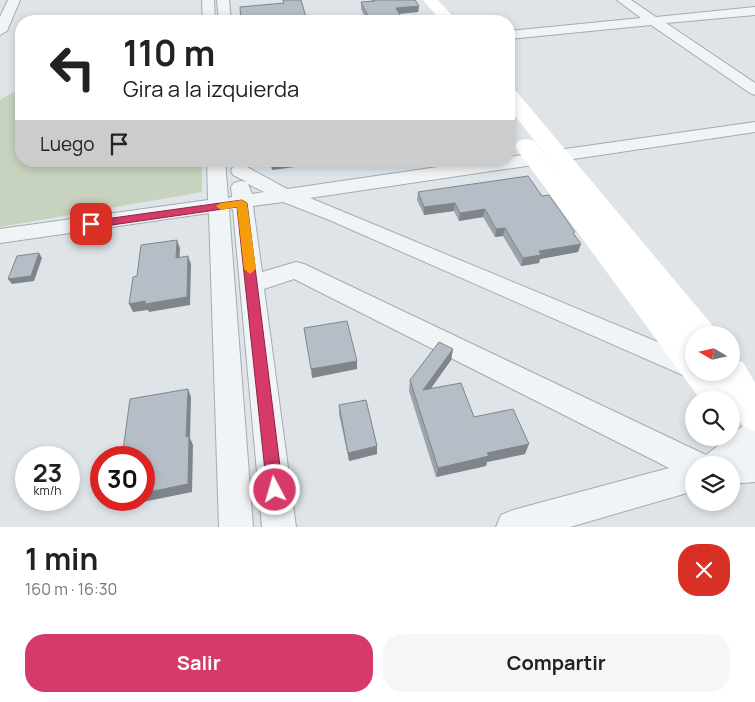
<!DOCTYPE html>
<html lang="es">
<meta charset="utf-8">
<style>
body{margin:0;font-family:Manrope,sans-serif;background:#f6f6f6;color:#222;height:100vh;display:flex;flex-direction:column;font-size:19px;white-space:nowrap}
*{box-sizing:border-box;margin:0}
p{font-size:16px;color:#767676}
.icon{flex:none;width:28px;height:28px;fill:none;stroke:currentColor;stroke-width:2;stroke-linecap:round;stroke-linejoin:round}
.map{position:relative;height:527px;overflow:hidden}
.drawer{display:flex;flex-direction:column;background:#fff;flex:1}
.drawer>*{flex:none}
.top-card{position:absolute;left:15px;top:15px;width:500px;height:152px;border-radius:20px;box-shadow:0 2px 8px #0003;background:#fff;color:#222;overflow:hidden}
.needle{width:32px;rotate:279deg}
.buttons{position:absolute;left:685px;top:326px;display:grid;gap:10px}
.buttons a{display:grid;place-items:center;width:55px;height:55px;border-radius:50%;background:#fff;box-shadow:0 2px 8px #0003;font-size:25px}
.speed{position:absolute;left:15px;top:446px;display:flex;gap:10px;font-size:25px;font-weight:700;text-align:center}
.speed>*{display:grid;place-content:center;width:65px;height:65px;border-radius:50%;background:#fff;box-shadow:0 2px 8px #0003;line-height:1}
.speed small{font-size:12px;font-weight:400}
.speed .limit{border:8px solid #d22;background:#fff;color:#111}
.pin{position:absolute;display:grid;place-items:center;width:42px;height:42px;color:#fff;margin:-21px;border-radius:10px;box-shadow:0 2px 8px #0006}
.me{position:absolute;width:55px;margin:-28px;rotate:354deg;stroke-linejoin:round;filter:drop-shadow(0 0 4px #0008)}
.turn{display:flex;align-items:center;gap:18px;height:105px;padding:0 25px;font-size:22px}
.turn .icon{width:65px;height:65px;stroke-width:2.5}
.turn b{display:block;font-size:35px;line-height:42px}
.then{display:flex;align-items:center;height:48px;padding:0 25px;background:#0003;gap:10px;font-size:19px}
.round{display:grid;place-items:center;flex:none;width:52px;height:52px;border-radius:20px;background:#f6f6f6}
.summary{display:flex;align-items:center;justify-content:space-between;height:85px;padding:0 25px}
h1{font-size:30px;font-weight:700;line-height:38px}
.button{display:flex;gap:10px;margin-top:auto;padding:10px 25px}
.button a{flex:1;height:58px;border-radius:20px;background:#d63a69;color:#fff;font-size:20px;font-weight:700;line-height:58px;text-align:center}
.button a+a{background:#f6f6f6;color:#222}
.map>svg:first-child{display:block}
.green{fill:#c7d3be}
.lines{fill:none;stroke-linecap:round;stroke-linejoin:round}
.street-casing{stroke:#a3acb2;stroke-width:2}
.street{fill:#f1f4f6;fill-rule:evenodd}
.secondary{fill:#fff;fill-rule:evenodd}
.wall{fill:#9ca3aa}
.shaded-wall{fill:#7f858b}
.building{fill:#b5bec6;stroke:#7f858b}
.route{fill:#d63a69;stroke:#8b2644}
.slow{fill:#f59e0b}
</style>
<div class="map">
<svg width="755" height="527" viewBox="0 0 755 527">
<rect width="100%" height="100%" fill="#dee4e8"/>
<!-- green -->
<path class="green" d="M21 88V161H202V192L0 227V100Z"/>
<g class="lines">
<defs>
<path id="street" d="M8 0H20L7 31 0 35V17Z
M202 0H214L215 21H203Z
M217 0H229L231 21H219Z
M617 0H631L656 17 755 7V15L666 23 755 83V95L750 93 651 25 509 39V31L641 18Z
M755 122V132L310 198 694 357V372H706L703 377 694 380 327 219 283 202 253 206 262 272 296 262 304 264 706 455 728 438H731V435L745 424 755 420V482L731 484V465H694V491L570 527H496L501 515 513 510 669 468 294 279 264 289 296 527H262L233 209 229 210 253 527H219L209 213 0 243V229L208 200 207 161H225L228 198 232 197 231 187 234 183 241 181 247 182 233 175 231 171 233 167 240 165 247 167 287 189 479 161H509V157ZM248 184 264 192 252 194Z"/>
</defs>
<!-- street casing -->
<use href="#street" class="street-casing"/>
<!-- street -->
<use href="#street" class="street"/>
<!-- secondary -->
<path class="secondary" d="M423 0H438L457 21H441Z
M509 89 516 91 713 326 718 335H694V372H731V358L743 362 755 383V431L743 426 735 412 731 414V400H703L697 395 518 151 515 146 518 141 526 139 534 141 565 180 509 108Z"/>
</g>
<!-- wall -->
<path class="wall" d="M371 0H415L419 6 418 12 399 14 403 21H360V19H366L361 9V2H372Z
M418 192 542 196 575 235 578 252 540 259 539 263 521 266 503 236 495 237 483 217 459 221 454 211 424 215 417 200Z
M453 349 451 360 431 388 474 417 525 454 487 462 486 466 436 477 409 391 410 380Z
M339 405 377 454 349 461 339 414Z"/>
<!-- shaded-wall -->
<path class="shaded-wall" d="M419 6 418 12 396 14V8Z
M270 161H302L303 166 272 170Z
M455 203 454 211 424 215V207Z
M485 209 483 217 459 221 460 213Z
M505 228 503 236 495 237 496 229Z
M177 240 180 248 179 266 176 258Z
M581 244 578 252 540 259 539 263 521 266 523 258 539 251Z
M39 253 42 258 34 281 12 284 8 279Z
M188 256 191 264 190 305 149 312 148 310 133 312 129 304Z
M453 349 451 360 422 401 423 390Z
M357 361V369L312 378 311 369Z
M188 389 191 397 190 438 193 445 192 492 123 506 118 500H144V493L186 437Z
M529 444 525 454 487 462 486 466 436 477 438 468 487 453Z
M377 446V454L349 461 348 453Z"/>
<!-- building -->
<path class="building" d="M283 0H301L306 17 312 16 314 21H241L240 7 284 3Z
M374 0H415L419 6 396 8 403 21H361L360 19 369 18 361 2 375 1Z
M528 176 542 196 549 195 575 232 573 233 581 244 539 251 541 255 523 258 505 228 496 229 485 209 460 213 455 203 424 207 418 192Z
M177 240 176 258 188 256 187 297 145 304V301L129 304 133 277 137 276 141 245Z
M39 253 31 276 8 279 17 256Z
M347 321 357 361 311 369 304 328Z
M439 342 453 349 423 390 461 383 474 417 513 409 529 444 487 453 489 456 438 468 410 380Z
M188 389 186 437 189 436 188 484 144 493V458H122L130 399Z
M366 400 377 446 348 453 339 405Z"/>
<!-- route -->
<path class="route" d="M242 200 247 203 283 490 280 495 275 498 269 495 267 490 237 207 91 228 86 224 91 221Z"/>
<!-- slow -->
<path class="slow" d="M242 200 247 203 256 269 250 274 244 269 237 207 221 210 216 206 221 203Z"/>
</svg>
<div class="buttons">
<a><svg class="needle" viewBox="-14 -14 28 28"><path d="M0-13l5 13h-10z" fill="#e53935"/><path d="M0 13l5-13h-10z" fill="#767676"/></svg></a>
<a><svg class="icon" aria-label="search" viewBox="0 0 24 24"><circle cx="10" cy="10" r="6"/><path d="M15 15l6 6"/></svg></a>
<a><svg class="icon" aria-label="layers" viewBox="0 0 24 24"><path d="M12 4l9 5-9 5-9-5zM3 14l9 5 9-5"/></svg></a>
</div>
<div class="speed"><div>23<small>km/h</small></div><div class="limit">30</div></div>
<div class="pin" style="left:91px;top:224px;background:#d93025"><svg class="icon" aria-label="arrive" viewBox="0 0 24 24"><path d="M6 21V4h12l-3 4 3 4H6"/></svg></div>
<svg class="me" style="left:275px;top:490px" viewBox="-20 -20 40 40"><circle r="17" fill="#d63a69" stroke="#fff" stroke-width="3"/><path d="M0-11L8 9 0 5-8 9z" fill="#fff"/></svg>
<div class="top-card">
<div class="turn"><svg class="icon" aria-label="left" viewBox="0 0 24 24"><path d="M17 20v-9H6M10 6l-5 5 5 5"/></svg><div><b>110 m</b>Gira a la izquierda</div></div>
<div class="then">Luego<svg class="icon" aria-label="arrive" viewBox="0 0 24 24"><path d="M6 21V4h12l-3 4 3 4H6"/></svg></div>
</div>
</div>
<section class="drawer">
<div class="summary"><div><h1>1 min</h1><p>160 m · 16:30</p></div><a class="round" style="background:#d93025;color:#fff"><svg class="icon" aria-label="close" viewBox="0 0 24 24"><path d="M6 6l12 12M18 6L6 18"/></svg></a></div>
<div class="button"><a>Salir</a><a>Compartir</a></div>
</section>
